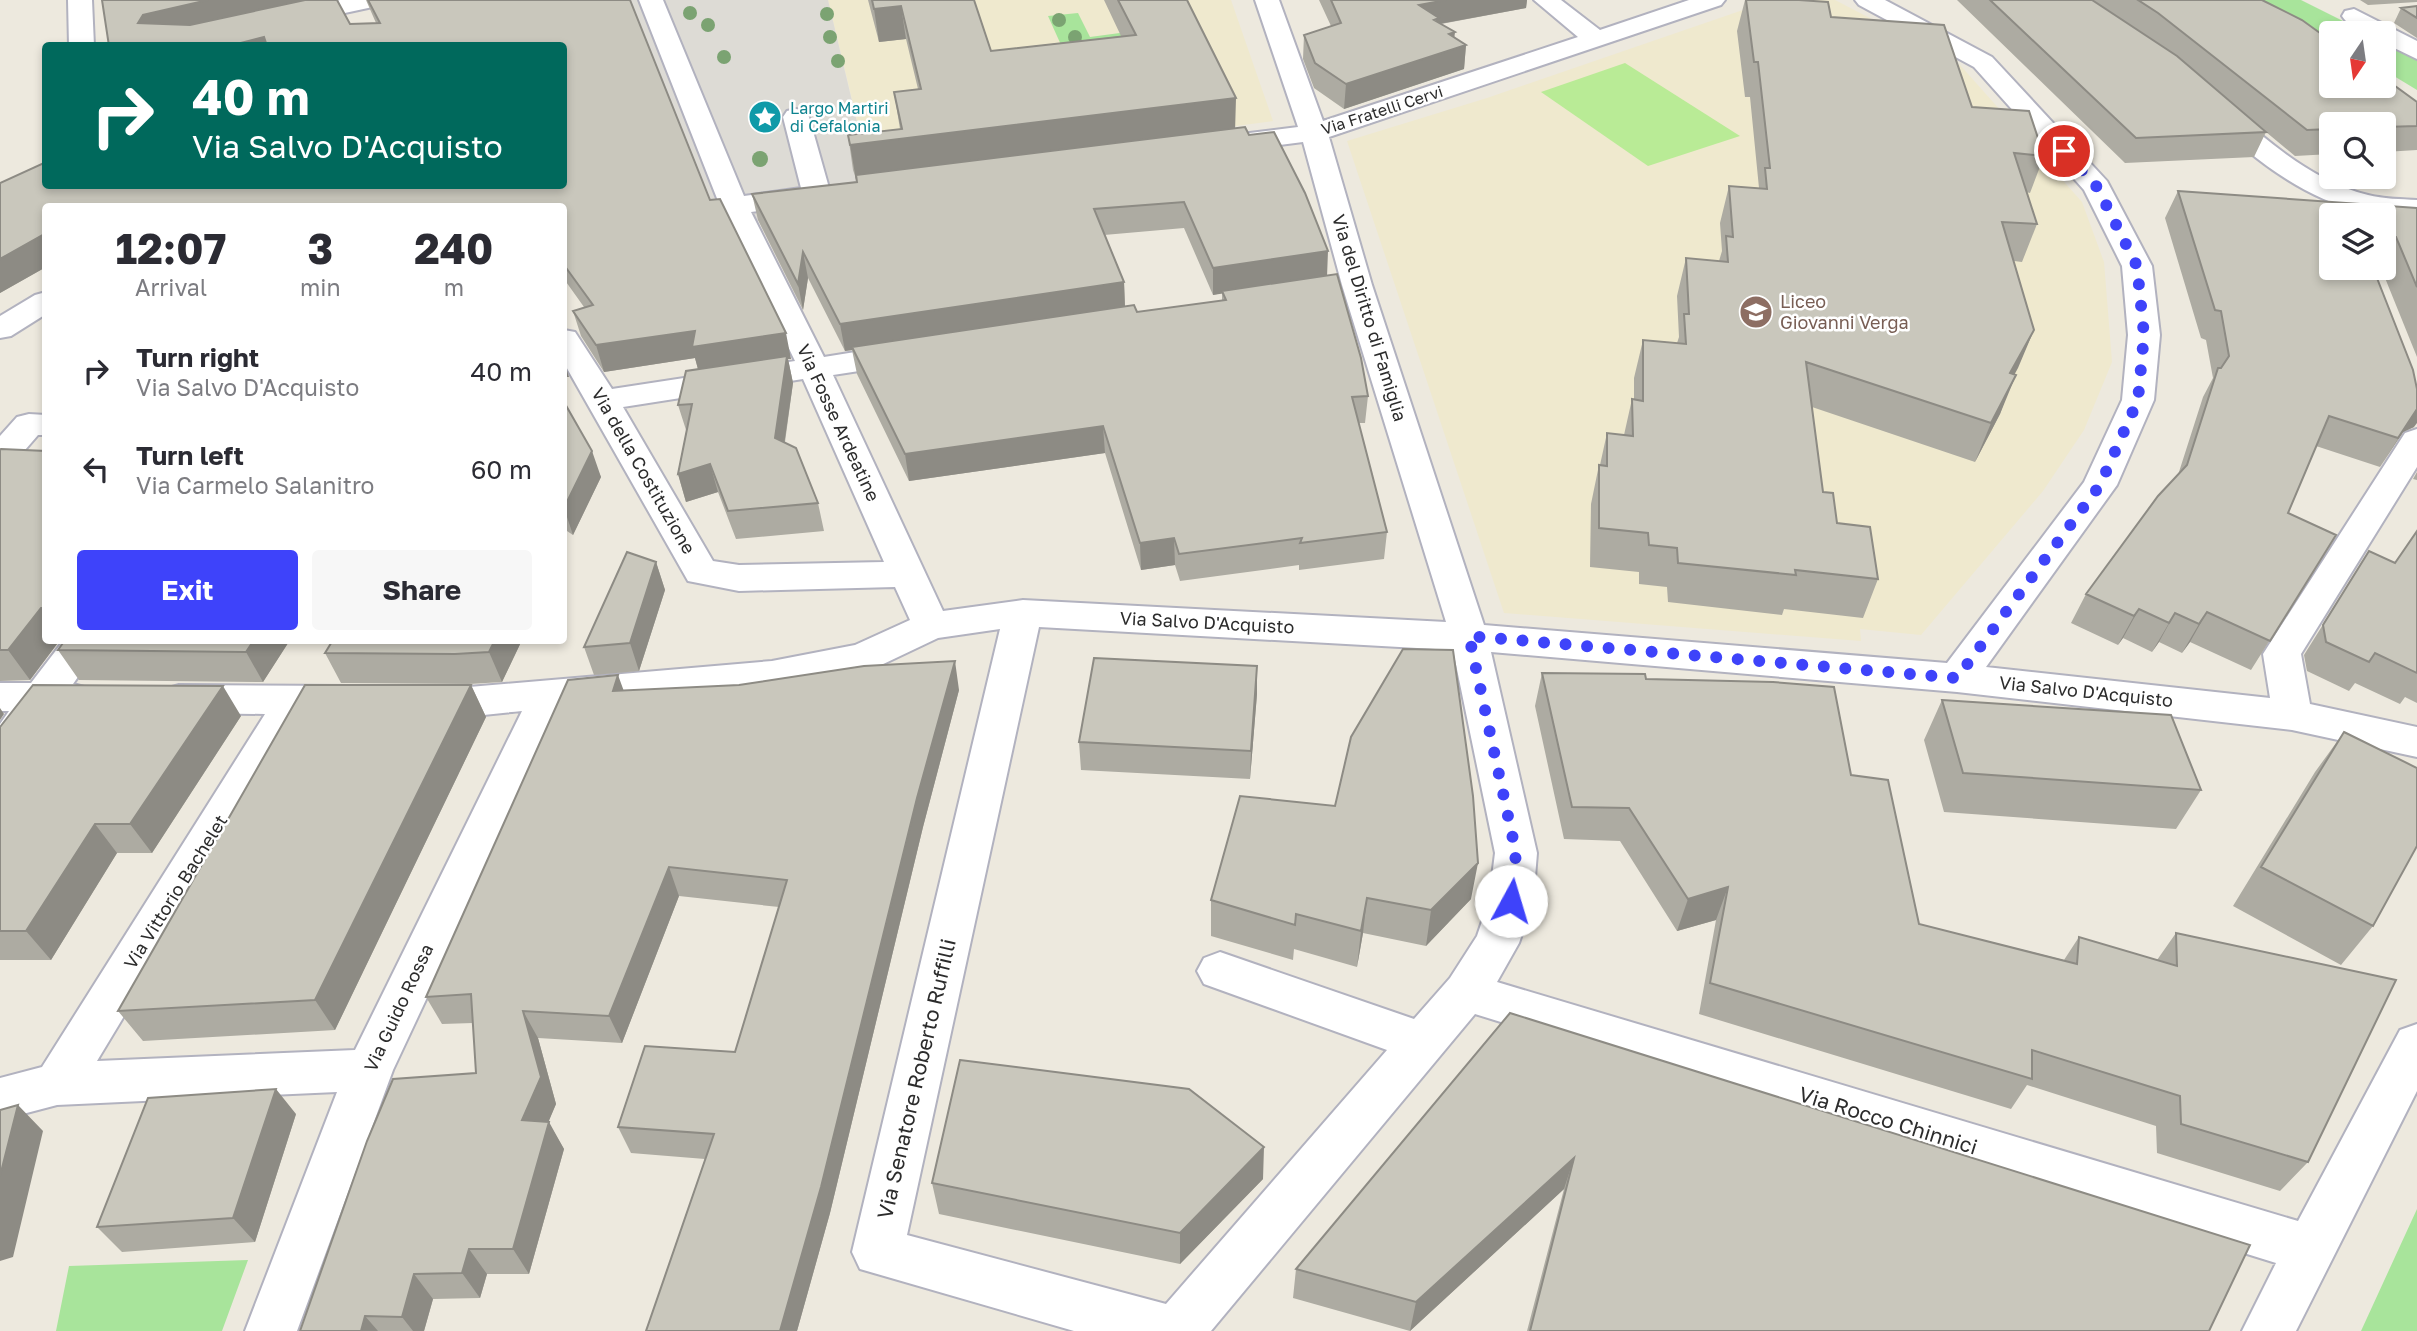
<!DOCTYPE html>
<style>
body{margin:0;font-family:"Golos Text",sans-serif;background:#f7f7f7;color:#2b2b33;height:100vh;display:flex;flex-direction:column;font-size:26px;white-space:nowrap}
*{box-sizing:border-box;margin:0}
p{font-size:23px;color:#7c7c81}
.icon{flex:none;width:38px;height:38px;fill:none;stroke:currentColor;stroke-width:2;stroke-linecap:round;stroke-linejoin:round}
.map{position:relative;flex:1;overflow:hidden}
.panel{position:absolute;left:42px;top:203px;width:525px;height:441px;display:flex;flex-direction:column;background:#fff;border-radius:7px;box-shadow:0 4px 10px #0003}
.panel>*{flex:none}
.hud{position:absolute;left:42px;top:42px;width:525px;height:147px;border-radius:7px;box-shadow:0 4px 10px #0003;background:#00695c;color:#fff;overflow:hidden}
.needle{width:46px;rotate:193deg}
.tools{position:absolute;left:2319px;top:21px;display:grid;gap:14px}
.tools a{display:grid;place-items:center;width:77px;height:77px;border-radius:7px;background:#fff;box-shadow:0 4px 10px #0003;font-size:35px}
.pin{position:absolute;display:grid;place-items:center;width:60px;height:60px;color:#fff;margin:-30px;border:4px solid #fff;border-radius:50%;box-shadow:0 2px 7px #0007}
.me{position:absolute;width:77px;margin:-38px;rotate:6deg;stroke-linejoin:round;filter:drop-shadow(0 0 5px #0008)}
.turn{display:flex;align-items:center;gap:24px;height:147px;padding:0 35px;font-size:32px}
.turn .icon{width:91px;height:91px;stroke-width:2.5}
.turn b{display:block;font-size:49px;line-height:60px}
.eta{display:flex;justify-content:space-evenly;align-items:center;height:119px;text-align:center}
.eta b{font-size:42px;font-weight:700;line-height:49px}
.primary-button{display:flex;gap:14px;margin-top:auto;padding:14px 35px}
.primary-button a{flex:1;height:80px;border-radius:7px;background:#3e43fa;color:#fff;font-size:28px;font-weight:700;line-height:80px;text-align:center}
.primary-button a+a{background:#f7f7f7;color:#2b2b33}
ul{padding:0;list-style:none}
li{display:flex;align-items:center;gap:21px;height:98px;padding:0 35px}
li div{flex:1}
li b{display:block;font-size:26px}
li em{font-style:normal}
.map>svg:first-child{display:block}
.education{fill:#efe9ce}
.green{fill:#a8e49b}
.pitch{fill:#b9eb96}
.plaza{fill:#dddbd5}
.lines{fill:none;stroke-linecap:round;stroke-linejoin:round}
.minor-casing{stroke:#b2b2bf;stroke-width:4}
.minor{fill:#fff;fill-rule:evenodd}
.tree{fill:#7ba372}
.wall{fill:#adaba2;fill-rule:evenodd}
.shaded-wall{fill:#8d8b84}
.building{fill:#c9c7bc;stroke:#8d8b84;stroke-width:2}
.route{stroke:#3e43fa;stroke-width:12;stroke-dasharray:0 21.6}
.labels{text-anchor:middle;stroke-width:5;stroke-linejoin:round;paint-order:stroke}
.far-culture-label{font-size:16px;fill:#0d838f;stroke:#fff;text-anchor:start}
.far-street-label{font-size:16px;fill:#2c2c2c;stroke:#fff}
.education-label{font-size:18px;fill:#785e54;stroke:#fff;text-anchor:start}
.street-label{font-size:18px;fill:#2c2c2c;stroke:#fff}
.near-street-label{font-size:21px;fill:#2c2c2c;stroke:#fff}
</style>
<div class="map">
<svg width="2417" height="1331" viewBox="0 0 2417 1331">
<rect width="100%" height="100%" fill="#ede9de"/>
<!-- education -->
<path class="education" d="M828 0H1231L1273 121 870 174Z
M1772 0H1835L1960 65 2082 202 2104 262 2112 362 2084 430 2043 491 1921 635 1860 629 1861 641 1504 613 1347 141 1487 98Z"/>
<!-- green -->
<path class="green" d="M2254 0H2301L2367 33H2331V39Z
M1078 13 1090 37 1142 30 1066 56 1048 16Z
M2384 42 2417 60V90L2384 70Z
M2417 1209V1331H2361Z
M248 1260 222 1331H56L69 1266Z"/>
<!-- pitch -->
<path class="pitch" d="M1625 63 1740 136 1648 166 1541 92Z"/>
<!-- plaza -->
<path class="plaza" d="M626 0H828L877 206 716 226Z"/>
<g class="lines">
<defs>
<path id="minor" d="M68 0H92L94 46H69Z
M340 0H386L382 5 289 25 280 23 277 18 280 13Z
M639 0H663L744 196 801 188 783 117 787 111 796 109 805 111 809 117 831 195 827 201 817 203 751 212 824 357 905 344 916 347 921 354 916 361 905 364 833 375 943 611 1023 600 1446 622 1342 285 1303 142 1225 152 1215 150 1211 144 1215 138 1225 136 1298 127 1255 0H1279L1323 121 1578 37 1534 0H1561L1600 30 1689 0H1725L1721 5 1329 137 1372 285 1484 625 1947 663 2084 482 2122 400 2128 335 2122 266 2084 190 1974 67 1859 5 1855 0H1885L1992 57 2107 181 2152 266 2160 335 2154 400 2117 485 1986 667 2270 698 2263 654 2405 433 2417 429V467L2301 654 2310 704 2417 727V757L2292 730 1957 692 1491 652 1537 853 1533 901 1519 943 1497 982 2298 1221 2400 1030 2417 1024V1091L2296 1331H2242L2276 1263 1475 1014 1211 1331H1074L860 1269 852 1252 1000 629 938 638 877 667 772 689 563 707 393 1070 297 1331H245L337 1092 57 1105 0 1120V1078L42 1067 265 714 179 713 165 709 159 699 165 689 179 685 350 686 364 690 370 700 364 710 350 714H306L97 1061 355 1050 522 711C486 714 445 722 410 711L404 701 410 691 424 687H469L772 661 855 645 910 620 895 587 739 591 688 581 564 363V330L575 332 612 389 795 361 720 206ZM803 379 884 562 739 565 713 561 623 407ZM1039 627 1453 650 1495 853 1489 901 1477 936 1450 978 1414 1019 1220 952 1204 958 1197 971 1204 984 1387 1050 1166 1304 907 1235Z
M2354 9 2417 41V59L2384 43V33C2368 33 2351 30 2342 16L2345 11Z
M2220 105 2229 107C2269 143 2315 182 2368 195 2383 199 2401 199 2417 200V218C2399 216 2380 216 2363 212 2304 199 2254 159 2211 119L2207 113 2211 107Z
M46 292V314L11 336 0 338V316L35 295Z
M29 414 46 415V435H38L12 465 0 468V436L17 417Z
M64 640H104L73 684 88 688 94 698 88 708 74 712H52L14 764 0 768V724L9 711H0V683H31Z"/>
</defs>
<!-- minor casing -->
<use href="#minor" class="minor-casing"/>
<!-- minor -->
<use href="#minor" class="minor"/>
</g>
<!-- trees -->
<g class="tree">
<circle cx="690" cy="13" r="7"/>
<circle cx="827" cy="14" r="7"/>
<circle cx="1059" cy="20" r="7"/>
<circle cx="708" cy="25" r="7"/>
<circle cx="830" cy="37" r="7"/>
<circle cx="1075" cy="37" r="7"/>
<circle cx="724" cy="57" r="7"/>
<circle cx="838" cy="61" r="7"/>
<circle cx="760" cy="159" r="8"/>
</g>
<!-- wall -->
<path class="wall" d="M366 0H630L710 200 791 359H788L793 383 785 442 818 503 824 531 736 539 718 492 686 502 678 474 687 433 678 405 698 369 695 358 604 372 581 336 573 311 584 307 564 279V206H46V267L0 293V183L46 186H564L350 24 376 23Z
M868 0H974L991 51 1121 36 1104 0H1187L1235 128 1327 276 1368 396 1365 423H1358L1387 532 1384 559 1299 570V565L1180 581 1175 565 1141 570 1105 453 909 481 857 374 852 350 845 351 808 278 803 310 758 220 752 194 857 182 853 170 848 135 900 129 894 92 918 89 906 39 879 42ZM1184 228 1213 295 1222 293V301L1137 312 1125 306 1124 282 1104 235Z
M1319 0H1527L1526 8 1441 24 1454 37 1466 45 1464 69 1344 109 1314 88 1303 59 1304 35 1331 26Z
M1745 0H1799L1831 17 1972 107 2044 156 2030 193 2026 192 2037 224 2022 262 2014 261 2034 330 2014 374 2000 414 1975 462 1812 407 1823 492 1837 523 1878 579 1863 618 1784 609 1782 615 1668 602 1667 587 1639 584V572L1590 567 1591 504 1599 465H1600L1607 433 1624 435 1632 399 1634 400V378L1643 340 1677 343 1679 337 1677 296 1686 258 1719 261 1722 251 1720 223 1729 186 1759 188 1750 97H1745L1737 31Z
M1957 0H2262L2417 102V150L2384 152V124H2331V154L2295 156 2266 132 2254 157 2125 163Z
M2360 0H2417V2L2368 5Z
M2417 6V38L2394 23 2401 8Z
M2178 191 2417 208V357L2381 268H2384V215H2331L2414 427 2403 432 2380 467 2316 446 2288 513 2336 535 2251 670 2190 642 2182 653 2159 642 2152 652 2123 638 2118 645 2071 623 2086 594 2178 475 2203 397 2213 378 2206 340 2201 338 2165 218Z
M564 402 601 477 573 535 564 529Z
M0 450 46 451V640H60L30 680 0 681Z
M2417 472V480L2413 479Z
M2417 531V703L2405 697 2400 704 2355 683 2349 691 2307 671 2304 655 2369 551 2395 563Z
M656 562 665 590 639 671 594 675 584 647Z
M65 640H290L263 682 79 680 58 650Z
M333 640H522L502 682 469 684 341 683 325 653Z
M1542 673 1646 679 1851 775 1919 924 2064 960 2079 937 2157 960 2176 933 2308 1162 2280 1191 2157 1153 2156 1126 2027 1085 2011 1109 1699 1014 1716 920 1677 931 1620 841 1564 839 1535 706Z
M471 685 486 717 335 1030 143 1041 118 1011Z
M959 690 923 827 830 1213 797 1331H646L705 1159 631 1153 618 1127 735 1052 779 907 679 896 622 1043 538 1038 556 1104 548 1122 564 1149 529 1274H487L480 1298 433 1299 424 1331H300L476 1073 473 1023 442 1024 426 997 624 691Z
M1257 694 1250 779 1081 770 1079 742Z
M1942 700 2201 790 2176 829 1944 812 1924 740Z
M241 716 152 853H117L51 960H0V727Z
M2344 732 2373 926 2341 965 2233 906 2315 772Z
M1240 796 1471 899 1426 946 1363 933 1357 967 1294 949 1293 960 1211 936V900Z
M1510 1013 2209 1331H1527L1564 1189 1410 1331 1293 1298 1296 1269Z
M296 1114 255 1242 122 1252 97 1227Z
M1263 1179 1180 1264 939 1214 932 1183Z"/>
<!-- shaded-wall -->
<path class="shaded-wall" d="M208 0H325L163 35 138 23 143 15Z
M1446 0H1527L1526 8 1439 24 1419 5Z
M901 6 906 39 879 42 874 9Z
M1455 32 1453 49 1466 45 1464 69 1344 109 1346 84 1449 34Z
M264 37 268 46H229Z
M1236 98 1235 132 856 180 850 145Z
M46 233V267L0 293V259Z
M1328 251 1327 277 1213 295V268Z
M803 252 808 278 803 310 798 284Z
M1124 282 1125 308 852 347V350L845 351 840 324Z
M2034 330 2018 368 1994 412 2010 373Z
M695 331 786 333 791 359H788L793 383 781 466 699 373 695 358 604 372 596 345Z
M564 361 569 377H564Z
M2016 375 2000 414 1975 462 1991 423Z
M2417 409V423L2414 427 2403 432 2380 467Z
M1103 426 1105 453 909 481 905 454Z
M592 451 601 477 573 535 564 508Z
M710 464 718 492 686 502 678 474Z
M1174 538 1175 565 1141 570 1140 543Z
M656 562 665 590 639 671 630 643Z
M41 608 46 614V640H60L30 680 8 650Z
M2139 609 2123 638 2118 645 2134 616Z
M2207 612 2190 642 2182 653 2199 624Z
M2175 613 2159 642 2152 652 2169 623Z
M254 640H290L263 682 246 652Z
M495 640H522L502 682 489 652Z
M955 661 959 690 923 827 830 1213 797 1331H780L917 798Z
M1257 666V694L1250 779 1251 751Z
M618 675 629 705 613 691Z
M471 685 486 717 335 1030 315 1000Z
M223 686 241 716 152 853 130 824Z
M0 708 4 714 0 720Z
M95 824 117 853 51 960 26 931Z
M1478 863 1471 899 1426 946 1431 910Z
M669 867 679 896 622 1043 609 1016Z
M1728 887 1716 920 1677 931 1688 899Z
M1367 898 1363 933 1357 967 1361 931Z
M523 1011 538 1038 556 1104 538 1147 522 1120Z
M276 1089 296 1114 255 1242 233 1218Z
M18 1105 43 1131 13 1257 0 1261V1176Z
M549 1122 564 1149 529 1274 513 1249Z
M1264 1147 1263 1179 1180 1264V1233Z
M1574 1158 1564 1189 1410 1331 1416 1302Z
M469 1249 487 1274 480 1298 462 1273Z
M414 1274 433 1299 424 1331H413L402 1317Z
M365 1316 378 1331H361Z"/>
<!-- building -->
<path class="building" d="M102 0H208L143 15 138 23 190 25 305 0H337L350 24 380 23 368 0H630L710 200 720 199 786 333 692 347 695 331 596 345 573 311 593 305 564 265V206H46V233L0 259V183L46 162V186H564V46H267L264 37 229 46H109Z
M872 0H974L991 51 1136 35 1118 0H1187L1236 98 850 145 848 135 902 129 894 92 921 89 901 6 874 9Z
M1331 0H1446L1419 5 1439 18 1434 20 1455 32 1449 34 1466 45 1346 84 1315 63 1304 35 1341 23Z
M1746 0H1799L1828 2 1831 17 1944 25 1972 107 2029 111 2044 156 2014 153 2037 224 2002 222 2034 330 2010 373 2016 375 1991 423 1806 362 1823 492 1833 493 1837 523 1870 527 1878 579 1795 570 1796 575 1678 563 1677 548 1649 545 1648 533 1599 528V465L1607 466V433L1633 436 1632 399 1643 401V340L1686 344 1684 314H1689L1686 258 1728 262 1726 236 1733 237 1729 186 1767 189 1765 168H1770L1758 62H1754Z
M1990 0H2092L2177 56 2266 132 2136 138Z
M2138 0H2262L2302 20 2331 41V86H2384V78L2417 102V126L2384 127V124H2331V129L2307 130 2158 13Z
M2417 6V18L2401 8Z
M1245 127 1249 135 1274 132 1305 193 1328 251 1213 268 1184 202 1094 209 1124 282 840 324 803 252 798 284 752 194 857 182 856 175Z
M2178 191 2417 208V287L2396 237H2384V215H2331V268H2373L2413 370 2417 389V409L2398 438 2329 416 2288 513 2336 535 2270 641 2207 612 2199 624 2175 613 2169 623 2139 609 2134 616 2086 594 2158 496 2187 465 2218 368H2221L2229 356 2221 311 2215 310Z
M1337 274 1361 358 1368 396 1352 397 1387 532 1300 543 1302 538 1179 554 1174 538 1140 543 1103 426 905 454 852 347 1134 305 1137 312 1226 300 1222 291Z
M787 356 775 438 796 448 818 503 728 511 710 464 678 474 692 404 678 405 686 371Z
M564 402 592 451 564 508Z
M1 449 46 451V608H41L8 650H0V450Z
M2417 531V673L2375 653 2369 662 2326 642 2323 625 2369 551 2395 563Z
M627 552 656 562 630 643 584 647Z
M65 640H254L246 652 58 650Z
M333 640H495L489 652 455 654 325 653Z
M1403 649 1453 650 1473 796 1478 863 1431 910 1367 898 1361 931 1296 914 1295 925 1211 900 1240 796 1335 806 1351 737Z
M1094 658 1257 666 1251 751 1079 742Z
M955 661 917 798 821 1187 780 1331H646L714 1134 618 1127 645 1046 735 1052 787 880 669 867 609 1016 523 1011 541 1077 522 1120 549 1122 513 1249H469L462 1273 414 1274 402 1317 365 1316 361 1331H300L367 1141 393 1079 476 1073 471 994 426 997 568 680 618 675 613 691 739 685 864 666Z
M1542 673 1645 674 1646 679 1773 682 1834 687 1851 775 1888 780 1919 924 2077 964 2079 937 2177 966 2176 933 2396 980 2308 1162 2181 1124 2180 1096 2032 1050V1079L1710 983 1728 887 1688 899 1629 808 1572 807Z
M33 685 223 686 130 824H95L26 931H0V727Z
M305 685H471L315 1000 118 1011Z
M1942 700 2171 715 2201 790 1963 773Z
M2344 732 2417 768V846L2373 926 2261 867Z
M1510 1013 2250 1245 2209 1331H1530L1574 1158 1416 1302 1296 1269Z
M960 1060 1189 1089 1264 1147 1180 1233 932 1183Z
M276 1089 233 1218 97 1227 148 1098Z
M18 1105 0 1176V1110Z"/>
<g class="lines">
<!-- route -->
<path class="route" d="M1511 901 1516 853 1469 636 1957 678 2100 485 2138 400 2144 335 2137 266 2097 187 2064 151"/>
</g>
<!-- icons -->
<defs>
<symbol id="sight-disc" viewBox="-11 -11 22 22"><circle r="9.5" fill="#0f9aa8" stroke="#fff"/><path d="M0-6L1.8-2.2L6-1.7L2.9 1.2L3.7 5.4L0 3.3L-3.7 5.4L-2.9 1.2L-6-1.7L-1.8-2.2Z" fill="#fff"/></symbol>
<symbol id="school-disc" viewBox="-11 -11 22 22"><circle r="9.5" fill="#8d6e63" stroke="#fff"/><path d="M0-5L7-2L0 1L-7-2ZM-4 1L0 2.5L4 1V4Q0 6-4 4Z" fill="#fff"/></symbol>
</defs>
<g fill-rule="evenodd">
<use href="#sight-disc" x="746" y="98" width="38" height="38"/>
<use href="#school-disc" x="1737" y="293" width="38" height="38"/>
</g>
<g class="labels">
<!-- far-culture labels -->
<g class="far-culture-label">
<text x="790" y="114">Largo Martiri<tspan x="790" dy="18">di Cefalonia</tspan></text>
</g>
<!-- far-street labels -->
<g class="far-street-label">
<text transform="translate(1382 110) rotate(-18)" y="6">Via Fratelli Cervi</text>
</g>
<!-- education labels -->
<g class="education-label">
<text x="1780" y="308">Liceo<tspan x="1780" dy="21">Giovanni Verga</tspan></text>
</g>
<!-- street labels -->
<g class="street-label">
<text transform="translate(1369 318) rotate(73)" y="6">Via del Diritto di Famiglia</text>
<text transform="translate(838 423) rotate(65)" y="6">Via Fosse Ardeatine</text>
<text transform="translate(643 471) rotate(60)" y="6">Via della Costituzione</text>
<text transform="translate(1207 623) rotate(3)" y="6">Via Salvo D'Acquisto</text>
<text transform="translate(2086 692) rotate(6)" y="6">Via Salvo D'Acquisto</text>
<text transform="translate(176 892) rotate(-58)" y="6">Via Vittorio Bachelet</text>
<text transform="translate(399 1008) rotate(-65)" y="6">Via Guido Rossa</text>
</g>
<!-- near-street labels -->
<g class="near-street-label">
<text transform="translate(917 1079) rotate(-77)" y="7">Via Senatore Roberto Ruffilli</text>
<text transform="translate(1888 1121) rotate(17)" y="7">Via Rocco Chinnici</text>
</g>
</g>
</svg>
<div class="tools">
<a><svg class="needle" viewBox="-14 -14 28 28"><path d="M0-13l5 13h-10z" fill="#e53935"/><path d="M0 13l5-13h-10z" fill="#7c7c81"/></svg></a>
<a><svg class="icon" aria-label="search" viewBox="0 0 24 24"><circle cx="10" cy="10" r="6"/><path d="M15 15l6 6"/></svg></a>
<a><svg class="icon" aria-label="layers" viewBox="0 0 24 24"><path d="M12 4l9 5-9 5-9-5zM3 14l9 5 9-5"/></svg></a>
</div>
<div class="pin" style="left:2064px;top:151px;background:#d93025"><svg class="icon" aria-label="arrive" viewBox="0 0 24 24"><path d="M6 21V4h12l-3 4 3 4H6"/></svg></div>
<svg class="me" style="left:1511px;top:901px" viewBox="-20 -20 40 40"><circle r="19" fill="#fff"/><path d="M0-13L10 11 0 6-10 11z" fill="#3e43fa"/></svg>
<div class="hud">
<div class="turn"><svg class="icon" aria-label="right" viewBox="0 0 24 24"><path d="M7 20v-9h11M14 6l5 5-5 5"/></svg><div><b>40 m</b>Via Salvo D'Acquisto</div></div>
</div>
<section class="panel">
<div class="eta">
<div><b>12:07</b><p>Arrival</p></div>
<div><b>3</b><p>min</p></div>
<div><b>240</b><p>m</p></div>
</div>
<ul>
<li><svg class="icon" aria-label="right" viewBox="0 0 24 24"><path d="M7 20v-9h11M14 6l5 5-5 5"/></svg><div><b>Turn right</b><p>Via Salvo D'Acquisto</p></div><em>40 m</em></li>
<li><svg class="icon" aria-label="left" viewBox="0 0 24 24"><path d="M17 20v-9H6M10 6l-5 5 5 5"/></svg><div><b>Turn left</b><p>Via Carmelo Salanitro</p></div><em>60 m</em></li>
</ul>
<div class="primary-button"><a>Exit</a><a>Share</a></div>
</section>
</div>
